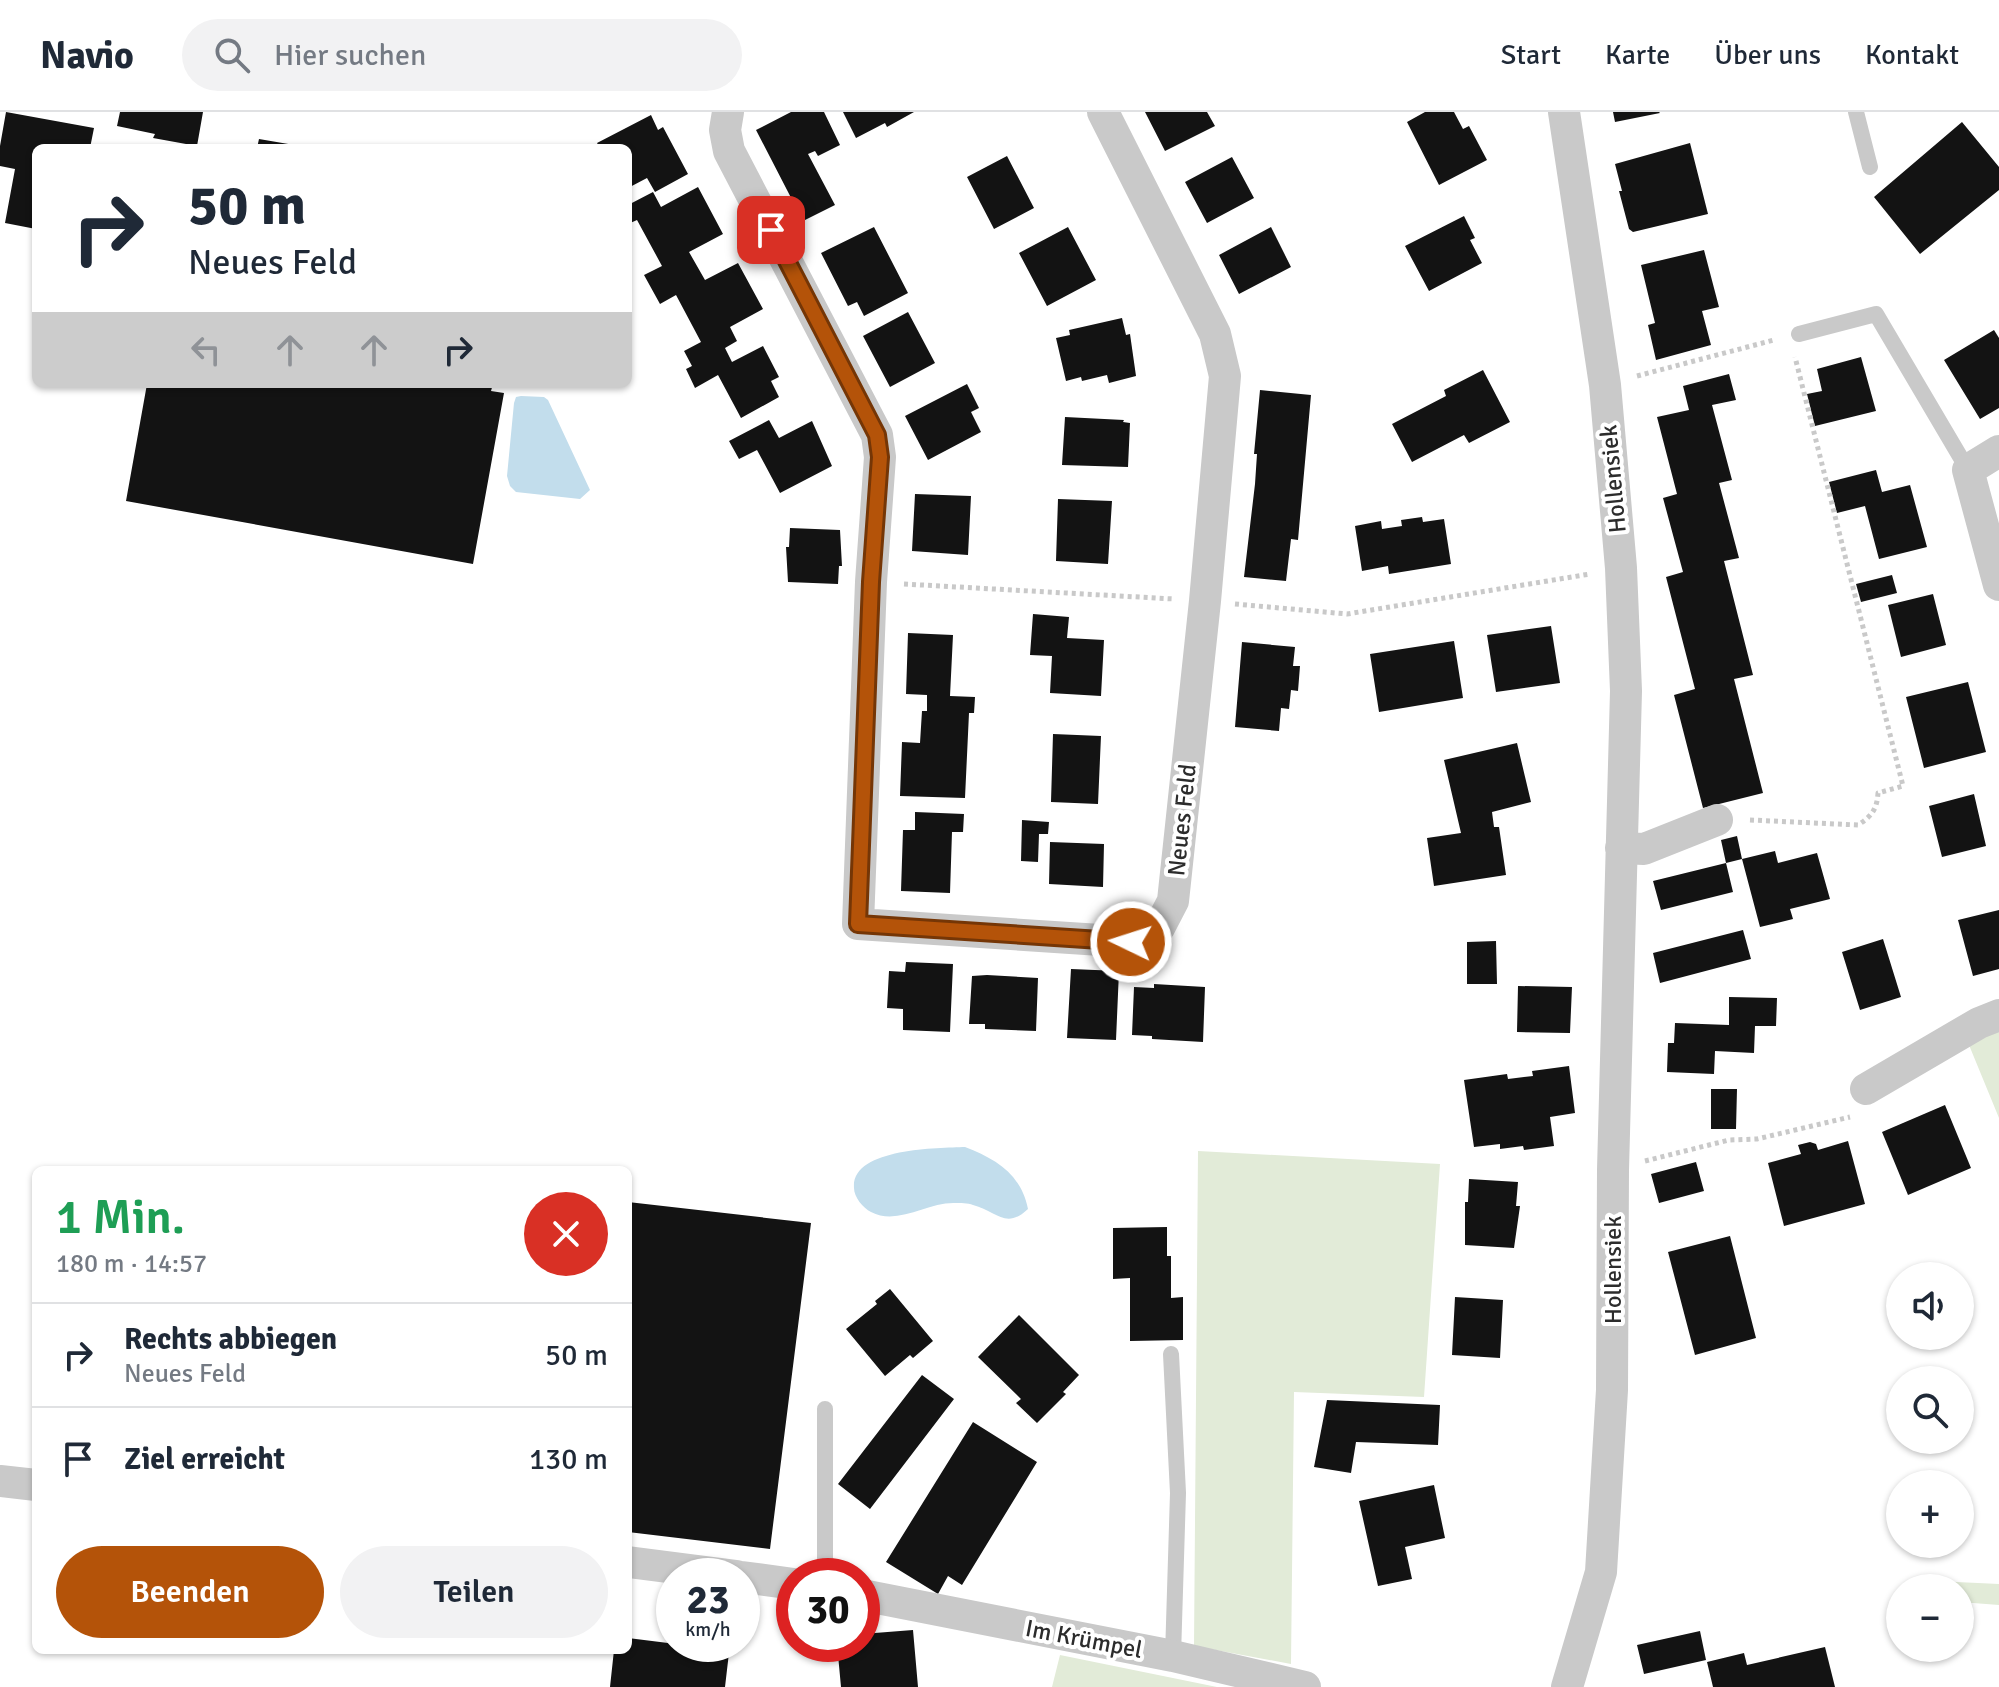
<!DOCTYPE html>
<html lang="de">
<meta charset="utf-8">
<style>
body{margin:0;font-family:Signika,sans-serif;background:#f2f2f3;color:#1f2937;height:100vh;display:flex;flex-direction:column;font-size:30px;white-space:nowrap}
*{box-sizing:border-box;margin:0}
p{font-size:26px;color:#747a83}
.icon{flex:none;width:44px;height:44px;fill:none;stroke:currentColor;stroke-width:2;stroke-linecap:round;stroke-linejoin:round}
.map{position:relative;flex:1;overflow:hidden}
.side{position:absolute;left:32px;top:1054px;width:600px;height:488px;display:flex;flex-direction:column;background:#fff;border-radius:12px;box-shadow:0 2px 6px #0004}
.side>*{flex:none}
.guide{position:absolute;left:32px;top:32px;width:600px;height:244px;border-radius:12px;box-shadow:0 2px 6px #0004;background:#fff;color:#1f2937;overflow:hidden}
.buttons{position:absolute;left:1886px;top:1150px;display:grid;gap:16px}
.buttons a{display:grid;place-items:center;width:88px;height:88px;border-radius:50%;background:#fff;box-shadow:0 2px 6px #0004;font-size:40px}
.speed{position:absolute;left:656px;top:1446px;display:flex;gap:16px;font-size:40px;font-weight:700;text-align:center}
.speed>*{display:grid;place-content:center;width:104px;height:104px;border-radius:50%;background:#fff;box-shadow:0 2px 6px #0004;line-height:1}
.speed small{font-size:20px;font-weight:400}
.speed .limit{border:12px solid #d22;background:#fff;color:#111}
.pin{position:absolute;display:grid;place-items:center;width:68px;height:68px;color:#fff;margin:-34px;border-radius:16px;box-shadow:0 4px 12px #0006}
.me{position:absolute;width:88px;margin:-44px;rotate:274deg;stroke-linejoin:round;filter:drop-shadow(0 0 6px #0008)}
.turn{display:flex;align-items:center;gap:28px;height:168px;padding:0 24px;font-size:36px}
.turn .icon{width:104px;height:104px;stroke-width:2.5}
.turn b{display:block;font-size:56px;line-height:68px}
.lanes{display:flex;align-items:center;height:76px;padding:0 24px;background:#0003;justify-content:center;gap:40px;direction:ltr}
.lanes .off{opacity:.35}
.round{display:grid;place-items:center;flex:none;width:84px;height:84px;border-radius:42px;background:#f2f2f3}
.summary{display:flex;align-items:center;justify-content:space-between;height:136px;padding:0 24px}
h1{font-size:48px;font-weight:600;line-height:60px;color:#1e9e55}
.button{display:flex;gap:16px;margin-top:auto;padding:16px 24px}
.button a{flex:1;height:92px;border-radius:48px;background:#b45309;color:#fff;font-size:32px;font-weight:600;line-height:92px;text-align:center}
.button a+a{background:#f2f2f3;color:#1f2937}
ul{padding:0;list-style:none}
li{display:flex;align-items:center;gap:24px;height:104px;padding:0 24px;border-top:2px solid #e0e1e3}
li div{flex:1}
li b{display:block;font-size:30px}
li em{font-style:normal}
header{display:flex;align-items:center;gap:48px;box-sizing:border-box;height:112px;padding:0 40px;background:#fff;border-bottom:2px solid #e0e1e3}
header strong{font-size:38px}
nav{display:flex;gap:44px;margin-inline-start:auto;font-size:28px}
.search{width:560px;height:72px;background:#f2f2f3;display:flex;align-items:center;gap:20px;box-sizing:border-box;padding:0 28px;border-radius:44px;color:#747a83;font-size:30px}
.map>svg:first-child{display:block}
.green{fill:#e2ebd8}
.water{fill:#c2ddec}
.building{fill:#131313}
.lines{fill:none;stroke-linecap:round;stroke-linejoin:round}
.path{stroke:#c9c9c9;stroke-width:5;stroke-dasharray:4 4;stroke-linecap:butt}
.service{stroke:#c9c9c9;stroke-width:16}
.minor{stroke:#c9c9c9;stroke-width:32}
.route-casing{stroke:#753606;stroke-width:20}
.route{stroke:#b45309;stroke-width:14}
.labels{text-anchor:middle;stroke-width:8;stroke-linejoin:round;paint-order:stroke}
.street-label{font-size:24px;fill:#2c2c2c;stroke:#fff}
</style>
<header>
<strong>Navio</strong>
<div class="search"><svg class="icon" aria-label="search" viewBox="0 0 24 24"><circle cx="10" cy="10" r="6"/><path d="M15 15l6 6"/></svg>Hier suchen</div>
<nav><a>Start</a><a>Karte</a><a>Über uns</a><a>Kontakt</a></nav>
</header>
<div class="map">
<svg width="1999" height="1575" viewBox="0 0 1999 1575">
<rect width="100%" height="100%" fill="#fff"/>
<!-- green -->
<path class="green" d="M1999 918V1006L1969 933Z
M1198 1039 1440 1052 1424 1285 1294 1280 1291 1552 1194 1534Z
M1914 1468 1999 1472V1493L1960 1490V1476H1915Z
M1060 1543 1217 1575H1052Z"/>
<!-- water -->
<path class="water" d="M521 284 544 285 548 288 590 378 580 387 516 380 510 374 507 364 514 291 516 285Z
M965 1035C996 1047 1021 1062 1028 1097 1006 1118 996 1099 973 1093 968 1091 960 1091 955 1091 927 1090 898 1114 871 1100 863 1096 854 1085 854 1076 851 1036 938 1036 965 1035Z"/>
<!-- building -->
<path class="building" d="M6 0 94 16 90 36H36V117L5 111 15 57 0 54V34Z
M120 0H203L197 34 153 26 155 22 117 14Z
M791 0H824L840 33 818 44 815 39 808 42 835 93 803 109 756 18Z
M843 0H914L887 15 885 11 856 26Z
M1145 0H1207L1215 14 1165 39Z
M1425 0H1454L1463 17 1469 14 1487 48 1439 73 1407 10Z
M1613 0H1659L1660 1 1615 10Z
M651 3 658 18 663 15 688 62 655 80 647 66 628 76V36H600L597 31Z
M1962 10 1999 55V78L1920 142 1874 85Z
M259 27 300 34V36H257Z
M1690 31 1708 102 1633 120 1629 117 1619 79H1622L1615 52Z
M1007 44 1034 96 994 117 967 65Z
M1232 45 1254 86 1207 111 1185 70Z
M698 75 723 122 689 140 705 168 738 151 763 197 730 215 737 229 725 236 732 250 763 234 779 265 771 269 779 285 741 306 718 263 695 276 686 257 692 254 684 239 701 230 676 183 660 192 644 163 662 154 637 108 628 112V93L653 80 661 95Z
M1464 104 1475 126 1470 128 1482 151 1429 179 1405 134Z
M874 115 908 181 864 204 857 190 848 194 821 141Z
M1068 115 1096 168 1047 194 1019 141Z
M1271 115 1291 155 1239 182 1219 143Z
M1704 138 1719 195 1702 199 1711 233 1656 248 1648 213 1655 211 1641 153Z
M908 200 935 251 890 275 863 224Z
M1122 206 1126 223 1130 222 1136 264 1109 271 1107 263 1082 269 1081 265 1066 269 1056 226 1070 223 1069 218Z
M1994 218 1999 226V296L1980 307 1944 248Z
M1861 245 1876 299 1815 314 1807 282 1822 279 1817 257Z
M1483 258 1510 310 1469 331 1464 323 1412 350 1392 312 1446 284 1444 278Z
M1729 262 1736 288 1712 293 1732 368 1719 371 1739 446 1724 449 1753 563 1734 567 1763 681 1703 696 1674 583 1695 577 1666 465 1683 460 1663 386 1677 382 1657 305 1689 298 1683 274Z
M147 272H493L491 279 504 281 473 452 126 389Z
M967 272 979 296 971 300 981 320 928 348 905 304Z
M1260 278 1311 283 1298 428 1291 427 1286 469 1244 465 1255 372 1257 342H1254Z
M1065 305 1124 308 1123 310 1130 311 1128 355 1062 353Z
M769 308 779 326 812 309 832 354 780 381 757 338 739 347 729 329Z
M1876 358 1882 380 1910 373 1927 435 1879 447 1865 394 1837 401 1829 370Z
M915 382 971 384 968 443 912 439Z
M1058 387 1112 389 1108 452 1056 449Z
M1422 405 1423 410 1444 407 1451 452 1389 462 1388 454 1362 459 1355 414 1381 409 1382 417 1402 414 1401 408Z
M790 416 840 418 842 454H839L838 472 788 470 786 435H789Z
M1892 463 1897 481 1861 490 1856 472Z
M1933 482 1946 533 1901 545 1888 493Z
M1033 502 1069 505 1067 526 1104 528 1101 584 1050 581 1052 544 1030 543Z
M1551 514 1560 571 1496 580 1487 523Z
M908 521 953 523 950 584 975 585 974 601H969L965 686 900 684 902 630 920 631 922 599H927V583L906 582Z
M1454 529 1463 586 1379 600 1370 542Z
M1242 530 1295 535 1293 554H1300L1298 579 1291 578 1289 597 1281 596 1279 619 1235 615Z
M1968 570 1986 640 1924 656 1906 585Z
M1053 622 1101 624 1098 692 1051 690Z
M1517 631 1531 690 1492 700 1494 715H1499L1506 763 1434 774 1427 726 1461 721 1444 648Z
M1974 682 1986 734 1942 745 1929 694Z
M915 700 964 702 963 720H952L950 781 901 779 903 718H915Z
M1022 708 1049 710 1048 722H1039L1038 750 1021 749Z
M1737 724 1742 747 1726 751 1721 728Z
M1050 730 1104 732 1103 775 1049 772Z
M1775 739 1778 751 1817 741 1830 787 1790 797 1793 807 1760 815 1742 747Z
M1726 751 1733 780 1661 798 1653 769Z
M1999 798V857L1973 864 1958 808Z
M1743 818 1751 847 1660 871 1653 841Z
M1883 827 1901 885 1860 898 1842 840Z
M1496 829 1497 872H1467V830Z
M906 850 953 852 950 920 903 918V897L887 896 889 859 905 860Z
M1071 857 1119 859 1116 928 1067 926Z
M987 863 1038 866 1036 919 985 917V912H969L972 864Z
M1154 872 1205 875 1203 930 1152 927V924L1132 923 1134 875 1154 876Z
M1518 874 1572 875 1570 921 1517 920Z
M1729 885 1777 886 1776 914H1755L1754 941 1715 939 1714 962 1667 960 1668 931H1674L1675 911 1729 913Z
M1569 954 1575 1001 1550 1005 1554 1034 1524 1038 1523 1034 1500 1037V1032L1474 1035 1464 968 1507 962 1508 967 1533 964 1532 959Z
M1711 977H1737L1736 1017H1711Z
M1945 993 1971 1056 1908 1083 1882 1020Z
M1848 1029 1865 1092 1784 1114 1768 1051 1801 1042 1798 1033 1810 1030 1816 1032 1818 1038Z
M1696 1050 1704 1079 1659 1091 1651 1062Z
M1469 1067 1518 1070 1516 1094H1520L1514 1136 1465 1133V1090H1468Z
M628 1090 811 1111 770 1437 628 1420Z
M1167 1115V1144H1171V1186L1183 1185V1228L1130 1229V1166L1113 1167V1116Z
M1730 1124 1756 1226 1695 1243 1668 1140Z
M890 1177 933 1229 913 1246 910 1243 885 1264 846 1217 877 1192 875 1189Z
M1455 1185 1503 1188 1500 1246 1452 1243Z
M1019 1203 1079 1263 1063 1280 1066 1282 1037 1311 1016 1291 1021 1287 978 1245Z
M922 1263 954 1287 870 1397 838 1372Z
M1327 1288 1440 1293 1438 1333 1356 1330 1351 1361 1314 1355Z
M973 1310 1037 1350 962 1473 948 1464 938 1482 886 1450Z
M1434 1373 1445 1426 1405 1435 1412 1467 1378 1474 1359 1389Z
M913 1518 918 1575H841L837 1532H862V1522Z
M1700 1519 1706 1548 1644 1562 1637 1533Z
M628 1526 700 1535 701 1532H730L725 1575H610L614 1538H628Z
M1825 1535 1835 1575H1713L1707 1550 1744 1541 1747 1553Z"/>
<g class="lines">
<!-- path -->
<path class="path" d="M1637 264 1774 228
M904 472 1174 487
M1235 492 1347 502 1590 462
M1750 708 1858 713C1872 704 1877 697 1878 681L1903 674 1795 245
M1645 1049 1729 1028 1757 1027 1850 1005"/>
<!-- service -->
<path class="service" d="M1856 0 1870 55
M1799 222 1876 202 1968 358
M1171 1242 1178 1381 1173 1544
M825 1297V1464"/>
<!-- minor -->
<path class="minor" d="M728 0 725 18 729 39 877 323 880 345 871 470 858 812 1131 830 1159 816 1173 789 1205 489 1225 264 1215 222 1103 0
M1564 0 1605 273 1621 456 1626 579 1613 1058 1612 1278 1601 1460 1567 1575
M1999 339 1968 358 1999 473
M1621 736 1644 737 1717 708
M1866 977 1979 911 1999 903
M0 1369 36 1373
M628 1450 737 1464
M742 1465 794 1472
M862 1483 1173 1544 1305 1575"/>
</g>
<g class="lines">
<defs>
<path id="route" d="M771 118 877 323 880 345 871 470 858 812 1131 830"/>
</defs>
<!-- route casing -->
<use href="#route" class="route-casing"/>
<!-- route -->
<use href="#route" class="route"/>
</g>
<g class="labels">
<!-- street labels -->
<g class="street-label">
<text transform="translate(1613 367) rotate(-95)" y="8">Hollensiek</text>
<text transform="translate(1182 708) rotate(-84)" y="8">Neues Feld</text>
<text transform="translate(1613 1158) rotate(-90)" y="8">Hollensiek</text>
<text transform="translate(1084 1527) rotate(11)" y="8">Im Krümpel</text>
</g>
</g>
</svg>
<div class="buttons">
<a><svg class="icon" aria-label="sound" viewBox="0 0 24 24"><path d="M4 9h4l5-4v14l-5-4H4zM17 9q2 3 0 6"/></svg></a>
<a><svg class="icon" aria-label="search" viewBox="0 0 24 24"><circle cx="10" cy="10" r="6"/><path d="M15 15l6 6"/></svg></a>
<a>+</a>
<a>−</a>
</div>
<div class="speed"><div>23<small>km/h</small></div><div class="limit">30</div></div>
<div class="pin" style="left:771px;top:118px;background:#d93025"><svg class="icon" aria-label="arrive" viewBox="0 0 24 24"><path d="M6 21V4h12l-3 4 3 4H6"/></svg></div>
<svg class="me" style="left:1131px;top:830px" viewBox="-20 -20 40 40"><circle r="17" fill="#b45309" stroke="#fff" stroke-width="3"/><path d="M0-11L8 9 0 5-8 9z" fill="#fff"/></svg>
<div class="guide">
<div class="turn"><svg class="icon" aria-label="right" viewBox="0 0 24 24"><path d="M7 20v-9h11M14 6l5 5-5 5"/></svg><div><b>50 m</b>Neues Feld</div></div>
<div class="lanes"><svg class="icon off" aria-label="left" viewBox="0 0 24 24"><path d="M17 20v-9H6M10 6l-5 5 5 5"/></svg><svg class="icon off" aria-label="ahead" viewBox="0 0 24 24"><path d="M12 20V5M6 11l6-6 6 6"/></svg><svg class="icon off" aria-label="ahead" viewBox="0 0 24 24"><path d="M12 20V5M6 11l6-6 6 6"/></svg><svg class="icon" aria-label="right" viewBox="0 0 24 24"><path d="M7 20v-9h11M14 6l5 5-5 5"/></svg></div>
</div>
<section class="side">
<div class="summary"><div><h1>1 Min.</h1><p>180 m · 14:57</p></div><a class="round" style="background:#d93025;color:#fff"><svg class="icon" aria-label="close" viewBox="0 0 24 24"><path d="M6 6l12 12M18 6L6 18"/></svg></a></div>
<ul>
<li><svg class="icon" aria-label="right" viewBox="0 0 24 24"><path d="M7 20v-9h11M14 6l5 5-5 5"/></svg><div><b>Rechts abbiegen</b><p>Neues Feld</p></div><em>50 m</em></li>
<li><svg class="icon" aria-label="arrive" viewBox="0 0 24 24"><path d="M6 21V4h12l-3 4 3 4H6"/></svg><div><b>Ziel erreicht</b></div><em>130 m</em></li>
</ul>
<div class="button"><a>Beenden</a><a>Teilen</a></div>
</section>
</div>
